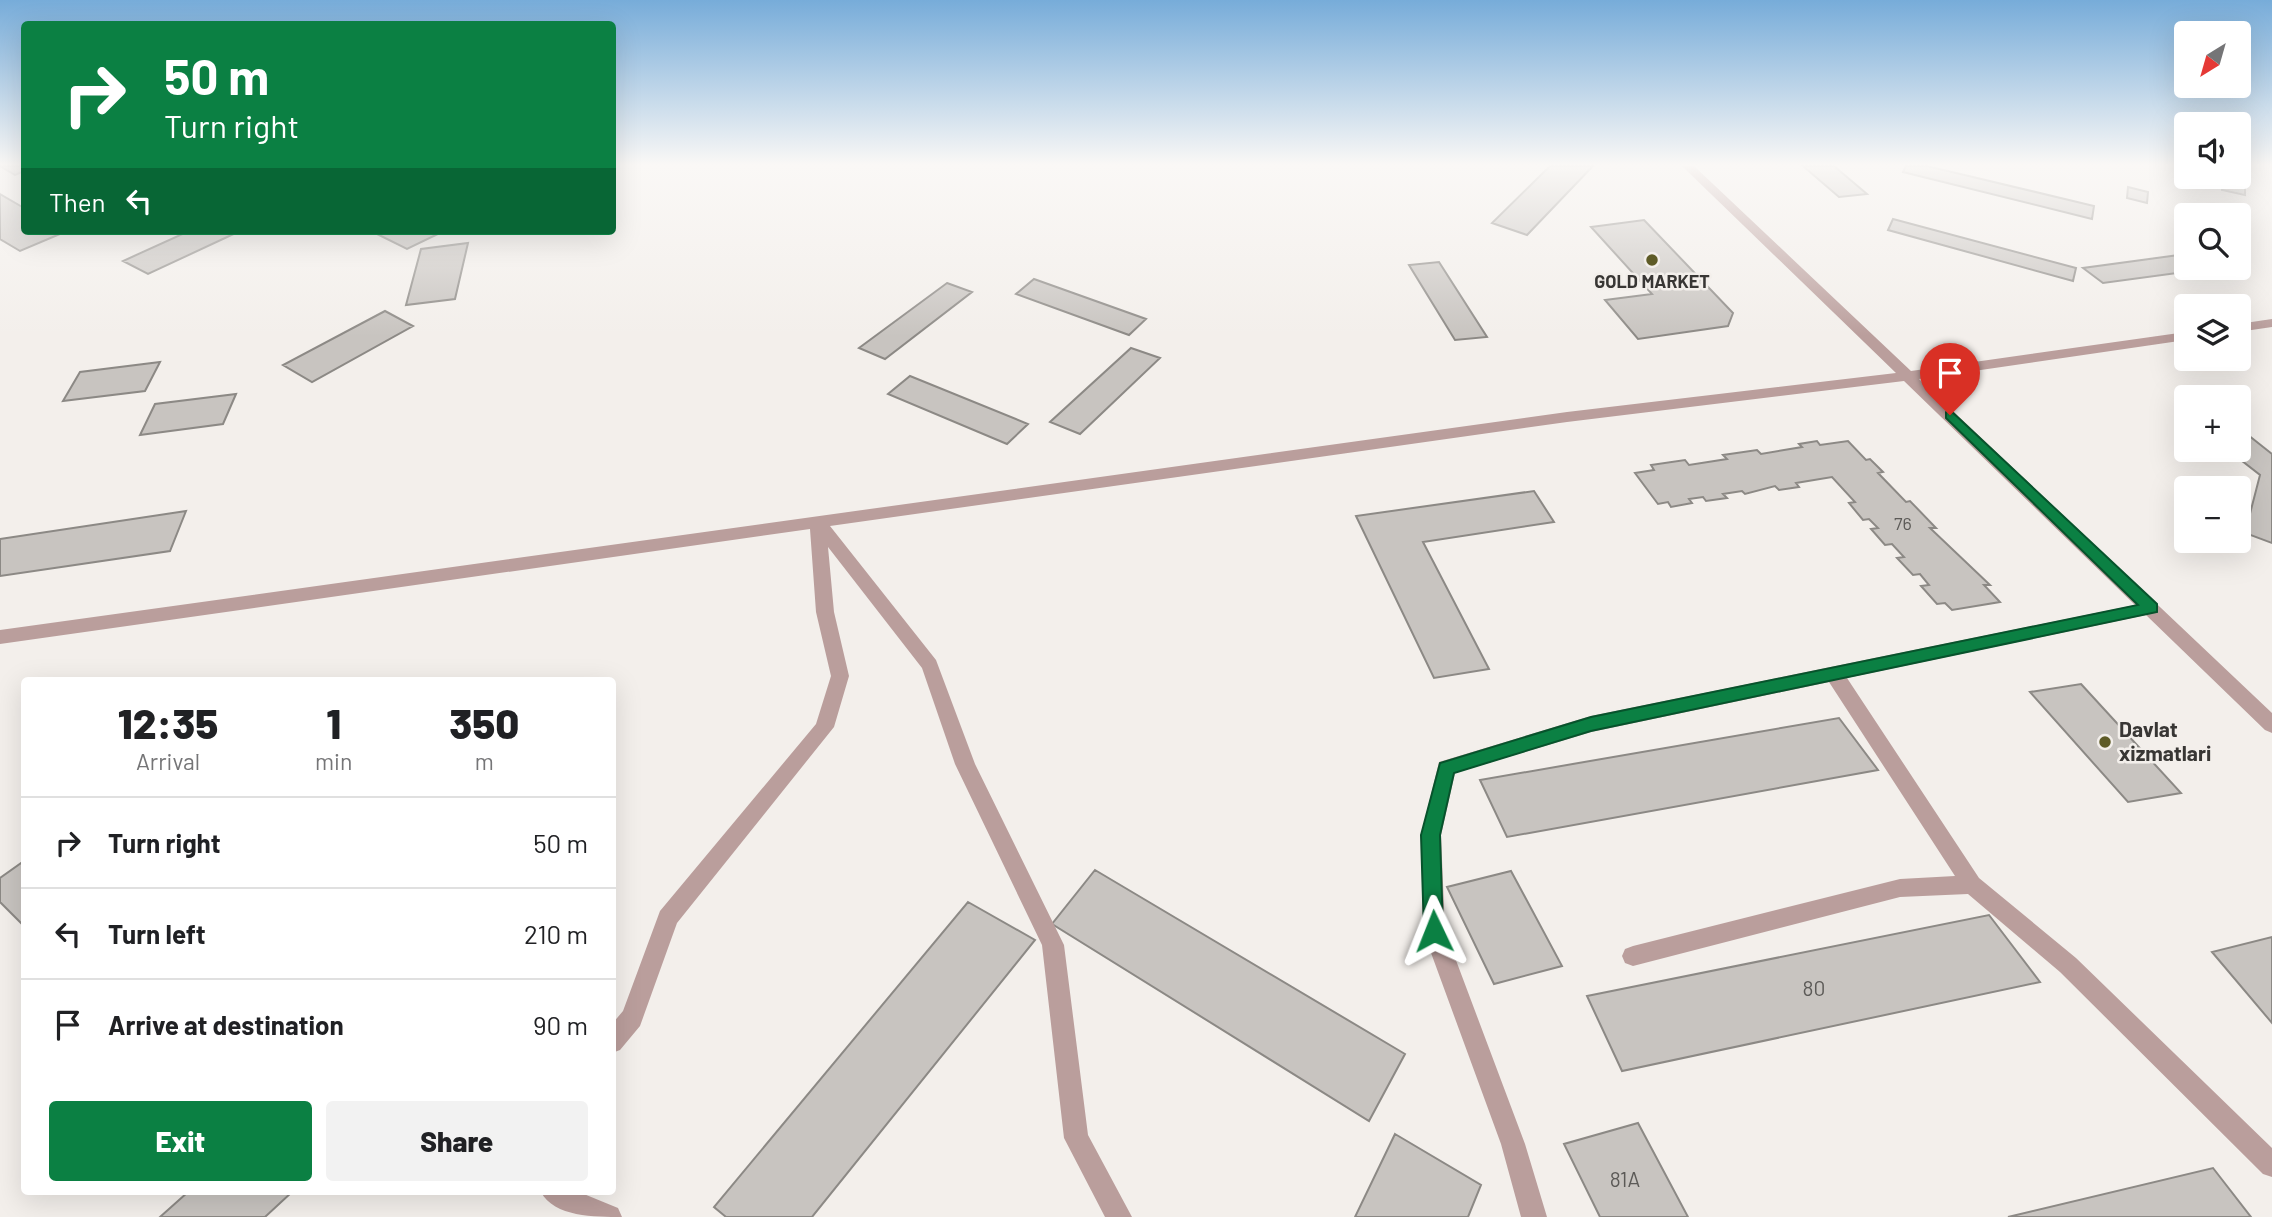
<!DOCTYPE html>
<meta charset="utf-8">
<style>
body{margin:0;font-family:Barlow,sans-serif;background:#f2f2f2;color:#202124;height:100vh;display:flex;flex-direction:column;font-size:26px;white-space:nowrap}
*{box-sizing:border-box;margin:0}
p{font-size:23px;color:#757577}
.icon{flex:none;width:38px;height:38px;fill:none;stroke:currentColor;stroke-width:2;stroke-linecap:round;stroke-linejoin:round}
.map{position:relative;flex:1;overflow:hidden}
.details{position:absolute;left:21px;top:677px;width:595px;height:518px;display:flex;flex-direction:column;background:#fff;border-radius:7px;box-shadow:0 7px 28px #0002}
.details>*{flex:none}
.top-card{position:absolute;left:21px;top:21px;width:595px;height:214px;border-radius:7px;box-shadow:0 7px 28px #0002;background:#0b8043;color:#fff;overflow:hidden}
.needle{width:46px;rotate:217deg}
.tools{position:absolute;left:2174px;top:21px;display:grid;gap:14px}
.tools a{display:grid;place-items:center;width:77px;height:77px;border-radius:7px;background:#fff;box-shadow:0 7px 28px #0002;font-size:35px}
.pin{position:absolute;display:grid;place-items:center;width:60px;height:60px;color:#fff;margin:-72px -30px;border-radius:50% 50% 50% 0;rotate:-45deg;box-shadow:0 0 7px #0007}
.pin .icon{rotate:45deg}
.me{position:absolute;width:77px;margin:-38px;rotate:358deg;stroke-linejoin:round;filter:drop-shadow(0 0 5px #0008)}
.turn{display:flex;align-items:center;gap:24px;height:147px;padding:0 28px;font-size:32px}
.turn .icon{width:91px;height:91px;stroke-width:2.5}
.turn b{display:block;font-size:49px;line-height:60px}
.then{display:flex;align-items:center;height:66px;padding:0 28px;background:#0003;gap:14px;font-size:26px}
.eta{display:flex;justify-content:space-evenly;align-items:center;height:119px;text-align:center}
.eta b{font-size:42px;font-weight:800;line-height:49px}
.button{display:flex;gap:14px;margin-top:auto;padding:14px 28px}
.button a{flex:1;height:80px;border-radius:7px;background:#0b8043;color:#fff;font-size:28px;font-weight:800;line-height:80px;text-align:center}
.button a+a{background:#f2f2f2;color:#202124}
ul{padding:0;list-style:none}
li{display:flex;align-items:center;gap:21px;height:91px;padding:0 28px;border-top:2px solid #e0e0e0}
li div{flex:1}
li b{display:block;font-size:26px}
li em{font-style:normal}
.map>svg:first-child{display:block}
.building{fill:#c8c4c0;stroke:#8c8985;stroke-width:2}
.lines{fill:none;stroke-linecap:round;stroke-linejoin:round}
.minor{fill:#ba9e9c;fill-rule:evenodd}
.route{fill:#0b8043;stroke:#07532c;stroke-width:2}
.poi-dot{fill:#5e5b27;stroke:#f3efeb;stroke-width:2.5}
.labels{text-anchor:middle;stroke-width:5;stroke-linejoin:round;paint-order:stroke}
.far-poi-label{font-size:18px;font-weight:bold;fill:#383634;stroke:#f3efeb}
.number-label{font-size:18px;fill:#5c5a57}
.poi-label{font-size:21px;font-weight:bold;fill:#383634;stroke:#f3efeb;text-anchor:start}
.near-number-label{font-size:21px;fill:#5c5a57}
</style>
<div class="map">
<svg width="2272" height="1217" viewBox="0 0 2272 1217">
<rect width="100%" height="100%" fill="#f3efeb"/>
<!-- building -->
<path class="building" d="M0 166H24V171L15 175Z
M1550 166H1593L1527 235 1492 223Z
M1803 166H1834L1867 194 1839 197Z
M1906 166H1927L2094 206 2092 219 1903 172Z
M2222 179 2245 184V195L2222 190Z
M2128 187 2148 192 2147 203 2127 198Z
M0 194 24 208V231H67L20 251 0 239Z
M1893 219 2076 268 2073 281 1888 230Z
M1644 220 1733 313 1728 326 1638 339 1605 300 1652 294 1591 227Z
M189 231H240L148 274 123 261Z
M371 231H444L407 249Z
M468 243 455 299 406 305 421 249Z
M2186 254V268H2214L2103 283 2083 268Z
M1439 262 1487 337 1455 340 1409 265Z
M1034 279 1146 319 1129 335 1016 294Z
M947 283 972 292 885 359 859 348Z
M385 311 413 326 312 382 283 365Z
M1131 348 1160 358 1080 434 1050 422Z
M160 362 145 391 63 401 80 372Z
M910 376 1028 424 1007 444 888 394Z
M236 394 223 424 140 435 155 404Z
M2238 427 2272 454V543L2245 533 2260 475 2228 450H2238Z
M1817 441 1820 445 1848 441 1866 460 1870 459 1883 472 1878 473 1906 502 1910 501 1936 528H1930L1990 585H1984L2000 602 1952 610 1945 603 1937 604 1921 586 1929 585 1920 574 1913 575 1897 558 1904 557 1892 544 1885 545 1871 529 1878 528 1869 519 1863 520 1849 503 1855 502 1832 477 1796 483 1799 487 1779 490 1775 486 1745 494 1742 491 1723 494 1727 498 1706 501 1703 497 1689 499 1692 503 1671 507 1668 502 1658 504 1635 473 1654 470 1651 465 1685 460 1689 465 1727 459 1723 455 1757 450 1761 454 1802 447 1799 444Z
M1534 491 1554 522 1423 542 1489 669 1434 678 1356 516Z
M186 511 170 551 0 576V539Z
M2081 684 2181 793 2128 802 2030 692Z
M1839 718 1878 770 1507 837 1480 780Z
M24 861V926L0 902V878Z
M1095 870 1405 1054 1369 1121 1052 924Z
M1511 871 1562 966 1494 984 1447 887Z
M968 902 1035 940 812 1217H726L714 1207Z
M1989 915 2040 982 1622 1071 1587 996Z
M2272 937V1023L2212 952Z
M1638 1123 1688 1217H1600L1564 1144Z
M1395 1134 1481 1185 1468 1217H1355Z
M2213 1168 2251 1217H2008Z
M188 1192H292L265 1217H160Z"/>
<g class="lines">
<!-- minor -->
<path class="minor" d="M1682 166H1694L1911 371 2186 332V340L1919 379 2272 713V733L2265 730 2146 615 1847 678 1979 878 2076 958 2272 1148V1177L2263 1174 2060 972 1968 894 1900 897 1633 966 1625 963 1622 956 1625 949 1633 946 1900 879 1955 876 1829 682 1591 732 1455 773 1441 835 1445 931 1525 1144 1547 1217H1521L1501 1144 1423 931 1421 835 1439 762 1591 716 2135 605 1904 381 1567 422 830 526 936 660 975 764 1064 945 1088 1135 1132 1217H1105L1064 1138 1042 945 955 764 922 668 828 547 834 612 849 676 834 727 677 923 640 1026 620 1050 612 1053V1024L623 1011 660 911 816 724 831 676 816 612 810 529 0 644V630L1567 412 1896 373Z
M2272 319V327L2238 332V324Z
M541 1192H579L618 1208 622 1217C595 1217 554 1217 541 1192Z"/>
</g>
<!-- sky -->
<linearGradient id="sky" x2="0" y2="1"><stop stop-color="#77acd9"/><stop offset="0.49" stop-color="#faf8f6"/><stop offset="1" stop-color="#faf8f6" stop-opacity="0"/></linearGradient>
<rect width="2272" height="336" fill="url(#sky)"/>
<!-- route -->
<path class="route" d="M1950 410 2157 604V612L1591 731 1454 773 1440 835 1443 931 1441 937 1434 940 1427 937 1424 931 1421 835 1440 763 1591 717 2138 605 1946 418V412Z"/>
<!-- markers -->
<g class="poi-dot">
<circle cx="1652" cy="260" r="7"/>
<circle cx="2105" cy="742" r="7"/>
</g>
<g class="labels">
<!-- far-poi labels -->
<g class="far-poi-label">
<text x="1652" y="288">GOLD MARKET</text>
</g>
<!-- number labels -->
<g class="number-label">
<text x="1903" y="530">76</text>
</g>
<!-- poi labels -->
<g class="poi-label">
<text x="2119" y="737">Davlat<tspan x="2119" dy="24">xizmatlari</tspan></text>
</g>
<!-- near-number labels -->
<g class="near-number-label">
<text x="1814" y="996">80</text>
<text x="1625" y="1187">81A</text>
</g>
</g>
</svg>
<div class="tools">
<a><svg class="needle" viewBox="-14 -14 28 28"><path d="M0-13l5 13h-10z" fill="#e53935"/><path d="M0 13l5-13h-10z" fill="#757577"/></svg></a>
<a><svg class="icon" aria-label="sound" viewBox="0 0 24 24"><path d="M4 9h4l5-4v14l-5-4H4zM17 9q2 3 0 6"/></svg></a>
<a><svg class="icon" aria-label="search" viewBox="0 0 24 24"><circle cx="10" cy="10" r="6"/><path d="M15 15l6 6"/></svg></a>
<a><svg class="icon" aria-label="layers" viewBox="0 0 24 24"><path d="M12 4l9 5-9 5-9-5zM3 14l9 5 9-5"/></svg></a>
<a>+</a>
<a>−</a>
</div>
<div class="pin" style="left:1950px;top:415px;background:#d93025"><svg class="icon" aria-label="arrive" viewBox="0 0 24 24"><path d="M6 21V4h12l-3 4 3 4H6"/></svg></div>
<svg class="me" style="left:1434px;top:931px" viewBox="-20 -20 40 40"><path d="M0-17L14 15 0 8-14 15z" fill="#0b8043" stroke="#fff" stroke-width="4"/></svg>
<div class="top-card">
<div class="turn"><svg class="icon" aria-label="right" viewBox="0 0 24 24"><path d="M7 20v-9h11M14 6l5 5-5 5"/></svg><div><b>50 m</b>Turn right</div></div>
<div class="then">Then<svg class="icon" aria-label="left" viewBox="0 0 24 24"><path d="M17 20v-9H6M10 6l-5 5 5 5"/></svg></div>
</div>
<section class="details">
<div class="eta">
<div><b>12:35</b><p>Arrival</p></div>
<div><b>1</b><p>min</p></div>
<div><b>350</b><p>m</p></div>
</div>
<ul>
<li><svg class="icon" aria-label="right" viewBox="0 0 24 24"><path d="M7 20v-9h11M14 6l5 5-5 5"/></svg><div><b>Turn right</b></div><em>50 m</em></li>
<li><svg class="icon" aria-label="left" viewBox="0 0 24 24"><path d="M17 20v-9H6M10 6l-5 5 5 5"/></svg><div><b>Turn left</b></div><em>210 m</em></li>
<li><svg class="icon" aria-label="arrive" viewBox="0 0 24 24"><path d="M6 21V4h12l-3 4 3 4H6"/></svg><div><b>Arrive at destination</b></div><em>90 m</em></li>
</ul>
<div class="button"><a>Exit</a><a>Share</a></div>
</section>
</div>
